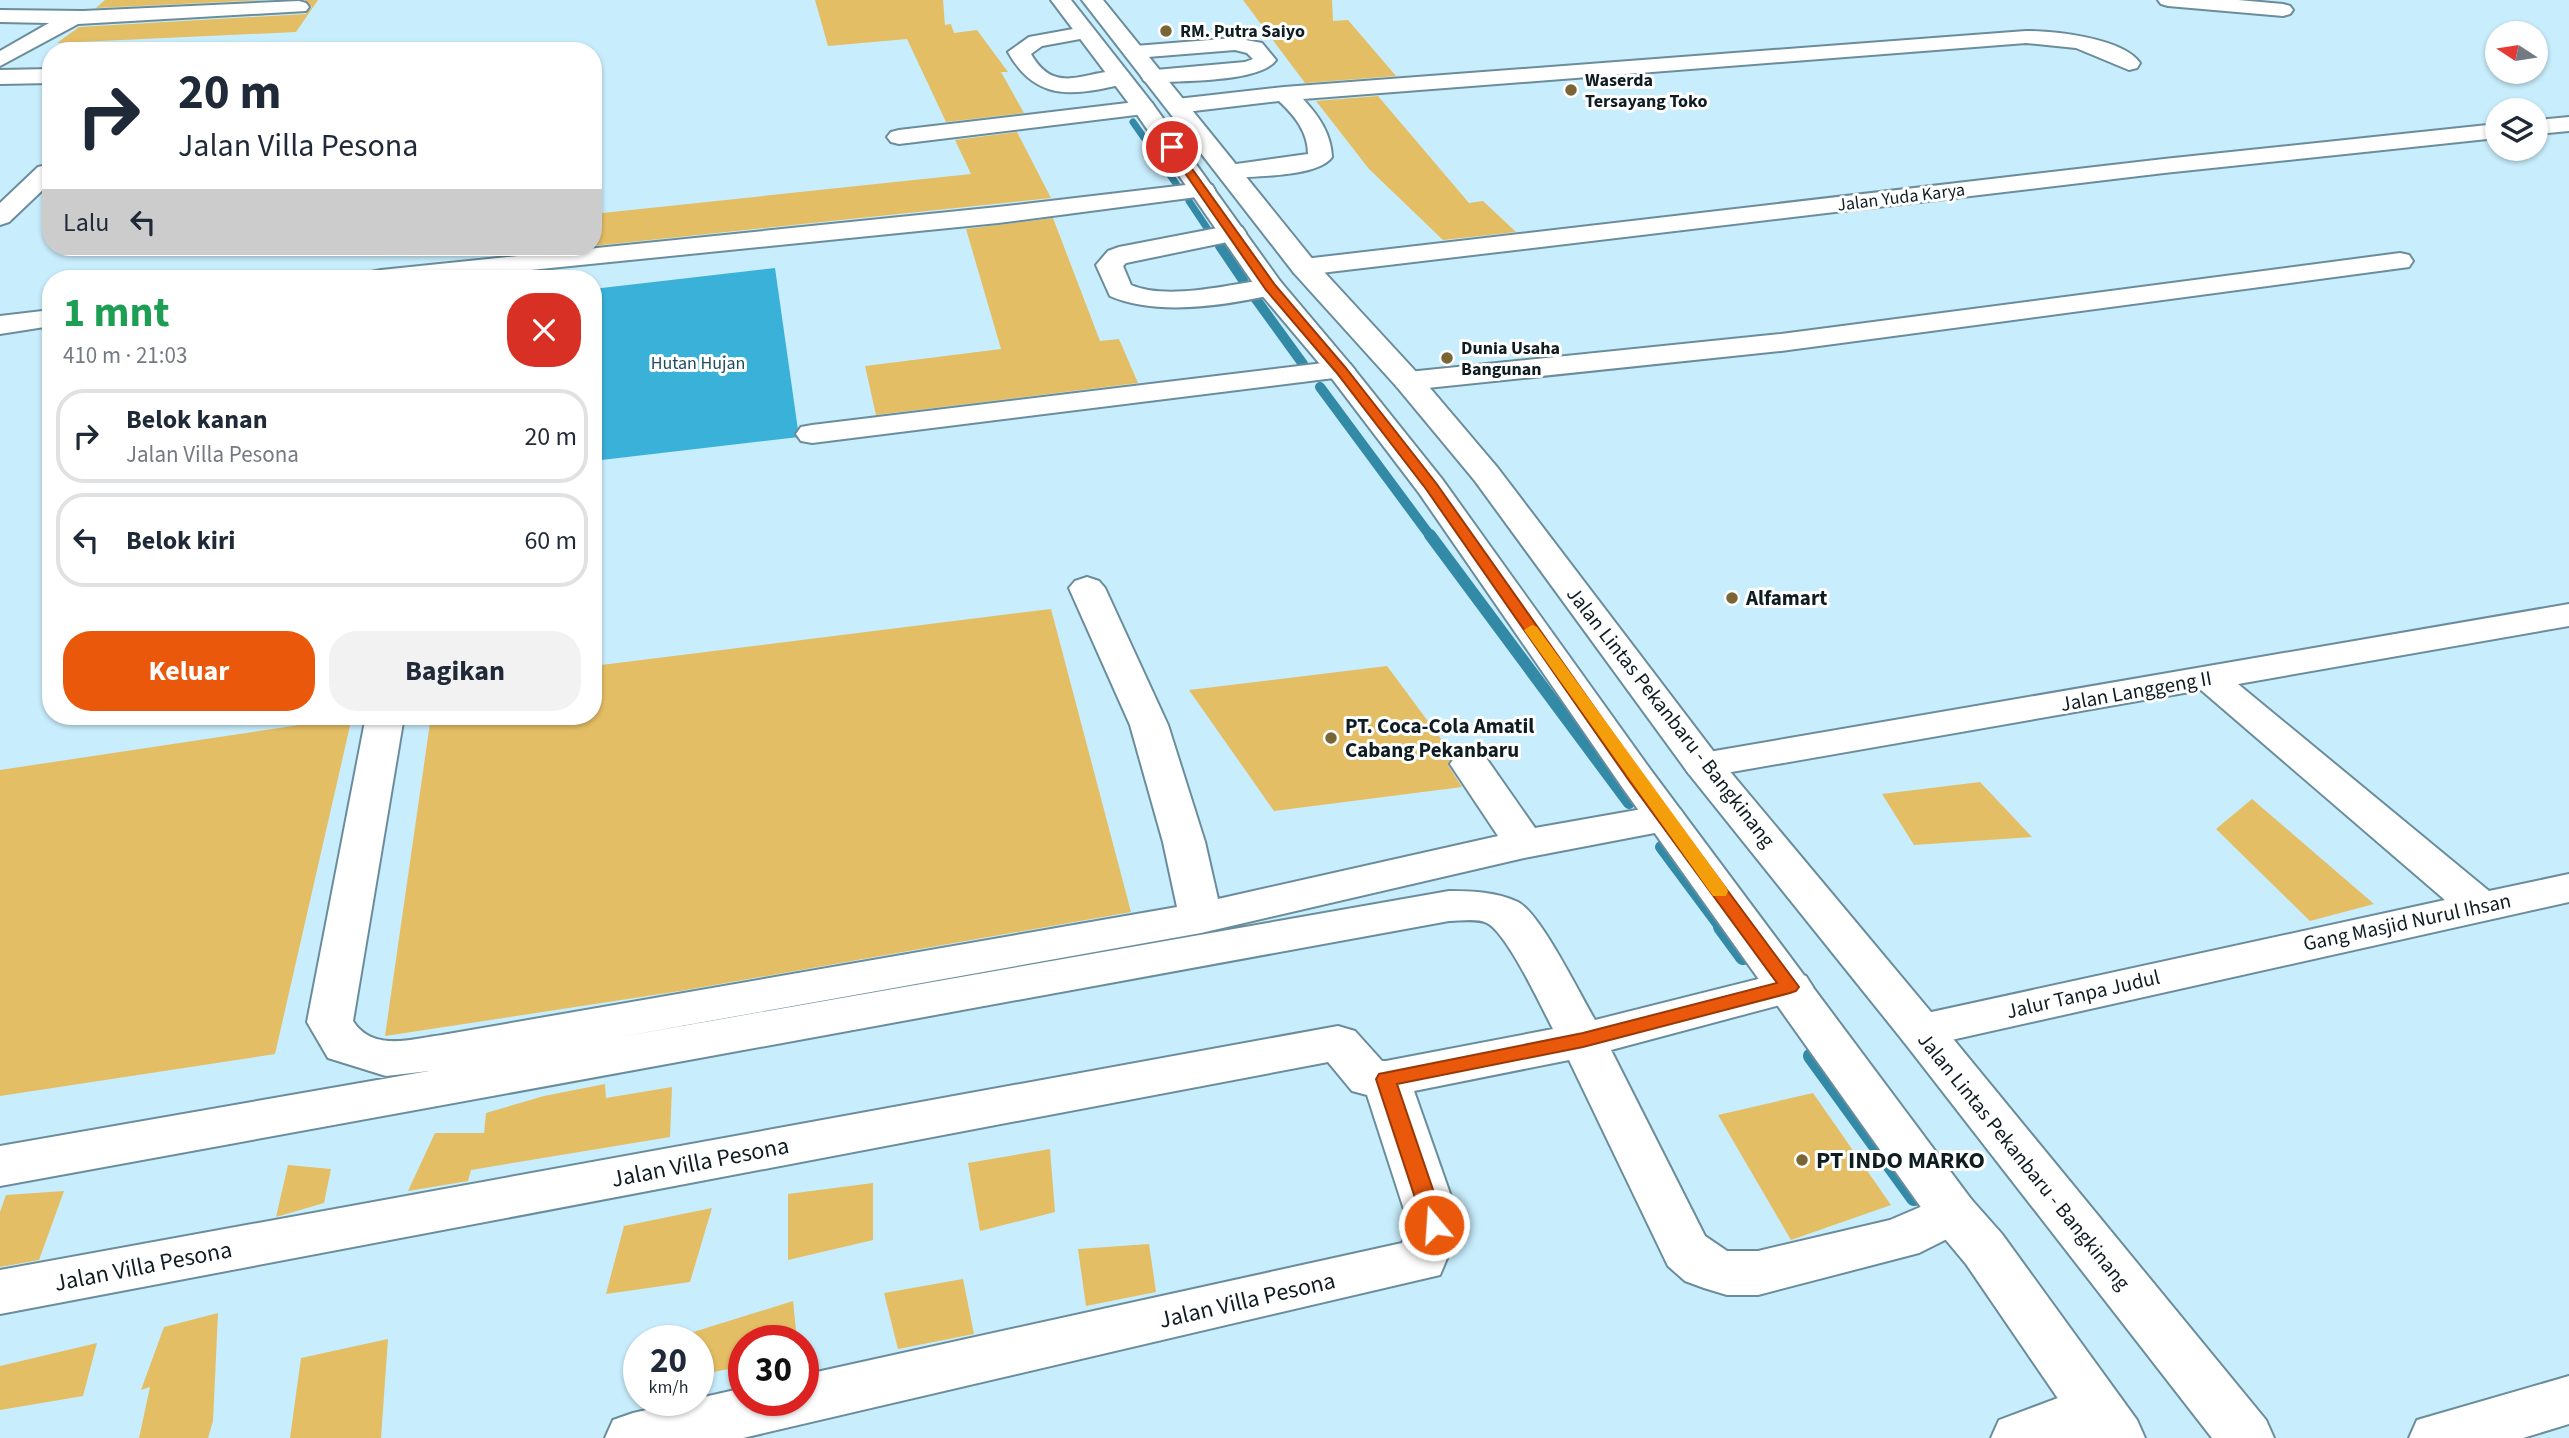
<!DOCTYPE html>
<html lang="id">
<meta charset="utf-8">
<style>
body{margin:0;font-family:"Source Sans 3",sans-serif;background:#f2f2f3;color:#1f2937;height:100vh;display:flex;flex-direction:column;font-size:26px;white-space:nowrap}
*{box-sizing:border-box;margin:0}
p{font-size:23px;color:#747a83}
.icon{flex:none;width:38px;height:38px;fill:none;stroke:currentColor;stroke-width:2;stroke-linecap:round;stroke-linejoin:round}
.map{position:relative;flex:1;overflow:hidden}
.details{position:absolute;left:42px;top:270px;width:560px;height:455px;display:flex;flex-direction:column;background:#fff;border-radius:28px;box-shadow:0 2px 5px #0004}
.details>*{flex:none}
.hud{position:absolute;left:42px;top:42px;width:560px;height:214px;border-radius:28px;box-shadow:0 2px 5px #0004;background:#fff;color:#1f2937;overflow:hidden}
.needle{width:46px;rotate:282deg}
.tools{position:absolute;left:2485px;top:21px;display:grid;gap:14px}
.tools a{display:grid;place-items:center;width:63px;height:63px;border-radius:50%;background:#fff;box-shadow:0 2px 5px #0004;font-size:35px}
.speed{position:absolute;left:623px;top:1325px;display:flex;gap:14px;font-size:35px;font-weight:700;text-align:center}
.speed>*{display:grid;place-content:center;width:91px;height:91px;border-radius:50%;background:#fff;box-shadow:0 2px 5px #0004;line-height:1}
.speed small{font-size:18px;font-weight:400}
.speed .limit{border:10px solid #d22;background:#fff;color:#111}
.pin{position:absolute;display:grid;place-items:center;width:60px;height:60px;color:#fff;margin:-30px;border:4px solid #fff;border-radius:50%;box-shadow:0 2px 7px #0007}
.me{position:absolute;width:77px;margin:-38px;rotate:342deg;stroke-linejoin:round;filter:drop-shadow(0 0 5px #0008)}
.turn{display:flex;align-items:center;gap:24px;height:147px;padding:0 21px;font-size:32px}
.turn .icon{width:91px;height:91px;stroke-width:2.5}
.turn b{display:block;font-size:49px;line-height:60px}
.then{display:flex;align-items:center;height:66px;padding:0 21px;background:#0003;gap:14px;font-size:26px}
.round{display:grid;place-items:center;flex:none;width:74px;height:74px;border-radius:28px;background:#f2f2f3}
.headline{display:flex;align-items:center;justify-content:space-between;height:119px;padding:0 21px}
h1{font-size:42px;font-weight:700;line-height:52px;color:#1e9e55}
.action{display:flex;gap:14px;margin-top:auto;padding:14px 21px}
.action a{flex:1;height:80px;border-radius:28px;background:#ea580c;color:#fff;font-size:28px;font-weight:700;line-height:80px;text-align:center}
.action a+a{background:#f2f2f3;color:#1f2937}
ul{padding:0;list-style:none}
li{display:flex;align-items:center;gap:21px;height:94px;margin:0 14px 10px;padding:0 7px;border:4px solid #e0e1e3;border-radius:28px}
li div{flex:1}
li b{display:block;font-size:26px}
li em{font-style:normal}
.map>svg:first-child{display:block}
.forest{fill:#3ab1d9}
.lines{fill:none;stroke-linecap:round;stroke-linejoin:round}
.stream-far3{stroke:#338aa7;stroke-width:7}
.stream-far2{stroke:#338aa7;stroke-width:10}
.stream-far1{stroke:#338aa7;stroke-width:12}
.stream{stroke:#338aa7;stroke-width:16}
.building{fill:#e4be64}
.minor-casing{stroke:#6b8d9b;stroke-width:4}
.highway-casing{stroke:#6b8d9b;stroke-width:4}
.minor{fill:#fff;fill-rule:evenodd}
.highway{fill:#fff;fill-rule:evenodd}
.route{fill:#ea580c;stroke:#983908;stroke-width:2}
.slow{fill:#f59e0b}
.poi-dot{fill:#7a6535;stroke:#fff;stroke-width:2.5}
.labels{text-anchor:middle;stroke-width:6;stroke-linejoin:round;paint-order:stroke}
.far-poi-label{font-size:18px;font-weight:bold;fill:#0f1d22;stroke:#fff;text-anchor:start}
.far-street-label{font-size:18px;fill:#0f1d22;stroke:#fff}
.far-park-label{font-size:18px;fill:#1c4d5e;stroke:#fff}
.poi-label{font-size:21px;font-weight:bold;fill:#0f1d22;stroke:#fff;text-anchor:start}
.street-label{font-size:21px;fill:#0f1d22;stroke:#fff}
.near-poi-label{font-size:24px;font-weight:bold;fill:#0f1d22;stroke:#fff;text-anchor:start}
.near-street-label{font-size:24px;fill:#0f1d22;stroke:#fff}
</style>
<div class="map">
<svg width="2569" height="1438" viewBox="0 0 2569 1438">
<rect width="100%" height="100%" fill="#c8edfc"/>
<!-- forest -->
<path class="forest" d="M775 268 799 437 593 461V289Z"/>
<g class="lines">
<!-- stream-far3 -->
<path class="stream-far3" d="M1133 122 1177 185
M1189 201 1207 228"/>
<!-- stream-far2 -->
<path class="stream-far2" d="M1220 246 1243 280
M1253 295 1303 364
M1320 387 1431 537"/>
<!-- stream-far1 -->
<path class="stream-far1" d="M1430 535 1629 803
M1661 847 1722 929"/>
<!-- stream -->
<path class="stream" d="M1721 927 1743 957
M1811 1056 1914 1198"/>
</g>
<!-- building -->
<path class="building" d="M105 0H264L96 8Z
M305 0H318L296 32 57 43 79 27 306 14 312 7Z
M815 0H943L945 25 951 24 954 33 977 30 1008 72H1001L1024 113 946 122 907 39 828 46Z
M1243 0H1332L1333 21 1348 20 1396 76 1305 83Z
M1378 96 1469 203 1483 201 1516 232 1443 240 1369 169 1316 101Z
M1017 132 1051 198 593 246V214L971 174 955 140Z
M1053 218 1100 341 1119 339 1138 383 876 415 865 366 1001 349 966 229Z
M1051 609 1131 912 680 991 385 1036 431 716H593V666Z
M1387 666 1453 755 1448 765 1462 787 1274 811 1189 690Z
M352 717 275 1054 0 1096V770Z
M1980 782 2032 837 1914 845 1882 794Z
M2252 799 2374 904 2310 921 2216 829Z
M605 1084 606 1098 672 1087 670 1137 471 1170 468 1181 408 1191 435 1133H484L486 1113 544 1096Z
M1813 1093 1891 1205 1791 1240 1718 1115Z
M1050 1149 1055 1212 980 1231 968 1163Z
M288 1165 331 1169 324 1203 276 1217Z
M873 1183V1240L788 1260V1194Z
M64 1191 39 1260 0 1267V1212L6 1195Z
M712 1208 690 1282 606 1294 624 1226Z
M1149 1244 1156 1292 1086 1306 1078 1249Z
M963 1279 974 1334 898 1349 884 1293Z
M793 1301 797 1340H744V1366L698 1375 699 1340H691L690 1333Z
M218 1313 213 1421 208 1438H139L150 1387 141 1390 164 1327Z
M388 1339 381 1438H290L301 1358Z
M97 1343 83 1396 0 1410V1366Z"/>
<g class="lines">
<defs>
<path id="minor" d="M2158 0H2238L2283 4 2290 6 2293 10 2290 14 2283 16 2168 6 2161 4Z
M299 1 306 3 309 7 306 11 78 24 0 66V51L49 23 0 22V10L83 11Z
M1084 27 1091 29 1094 33 1091 37 1042 46 1031 54C1058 101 1091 64 1128 73L1131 78 1128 83C1077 95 1037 104 1008 52L1029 37Z
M2026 31C2054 31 2123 38 2140 63L2137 68 2129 70 2076 48 2026 43 1303 99C1319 116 1331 134 1332 157 1318 177 1255 176 1231 178L1222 176 1219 171 1222 166 1308 154C1308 132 1295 116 1279 101L1177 113 1169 111 1166 106 1169 101 1177 99 1284 87Z
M1235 38 1262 43 1276 60C1260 83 1181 80 1152 83L1144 81 1141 76 1144 71 1245 62 1253 59 1247 53 1235 50 1135 58 1127 57 1124 52 1127 47 1135 46Z
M51 69V83L0 84V70Z
M1144 101 1152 103 1155 108 1152 113 899 144 891 142 887 137 891 132 899 130Z
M2569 117V131L2536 134V120Z
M2497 124V138L2164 173 1304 275 1294 273 1291 267 1294 261 1304 259 2164 159Z
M47 165 51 166V182L9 222 0 225V203L38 167Z
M1203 183 1212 185 1215 190 1212 195 998 223 451 278H367L371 272 381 270 998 207Z
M1233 225 1242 227 1246 233 1242 239 1126 263 1123 266 1131 285C1168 301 1231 284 1270 279L1280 281 1284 287 1280 293C1230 305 1158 317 1110 296L1096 265 1108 251 1119 247Z
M2400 253 2409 255 2413 261 2409 267 1781 351 1408 390 1397 387 1393 381 1397 375 1408 372 1781 334Z
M51 310V326L0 334V316Z
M1340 361 1350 364 1355 370 1350 376 812 443 801 441 796 434 801 427 812 425Z
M1087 577 1099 581 1105 588 1168 725 1205 842 1218 899 1498 836 1450 764 1456 755 1470 752 1484 755 1535 828 1665 805 1680 809 1686 818 1680 827 1665 831 1524 858 1201 933 614 1038 1449 891C1472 891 1497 892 1518 902 1541 914 1580 995 1595 1020L1790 971 1806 976 1813 987 1806 998 1611 1050 1705 1236 1727 1251H1758L1890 1220 1953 1193 1971 1199 1979 1213 1971 1227 1919 1253 1758 1295H1727L1704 1288 1685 1281 1668 1266 1569 1060 1414 1091 1461 1225 1440 1275 743 1438H605L613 1420 633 1413 744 1388V1400H803V1375L1402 1243 1409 1225 1367 1095 1352 1091 1328 1062 0 1314V1270L1338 1026 1355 1031 1382 1061H1386L1553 1029C1541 1006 1507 933 1487 923 1477 918 1460 921 1449 921L0 1186V1146L429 1071 386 1076 328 1058 307 1022 366 716H404L353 1021C373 1052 411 1039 442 1035L1177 907 1163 842 1130 725 1069 588 1075 581Z
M2569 604V626L2238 684 2489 891 2569 874V902L1920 1047 1904 1042 1897 1030 1904 1018 2445 900 2201 690 1703 777 1689 774 1683 765 1689 756 1703 753Z
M2569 1376V1424L2523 1438H2409L2417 1420Z
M2095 1384 2115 1392 2123 1409 2115 1426 2085 1438H1991L1999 1420Z"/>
<path id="highway" d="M1051 0H1071L1152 103 1280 281 1350 364 1442 479 1650 769 1971 1199 2002 1234 2137 1420 2145 1438H2085L1966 1264 1935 1227 1622 787 1419 493 1330 376 1260 293 1136 113Z
M1082 0H1103L1314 261 1419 375 1497 467 1717 756 1936 1018 2266 1420 2274 1438H2212L1904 1042 1689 774 1475 481 1397 387 1294 273Z"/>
</defs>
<!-- minor casing -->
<use href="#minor" class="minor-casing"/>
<!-- highway casing -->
<use href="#highway" class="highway-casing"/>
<!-- minor -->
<use href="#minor" class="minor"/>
<!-- highway -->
<use href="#highway" class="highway"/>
</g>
<!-- route -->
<path class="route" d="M1168 145H1175L1275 285 1345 367 1436 483 1642 775 1799 987 1796 991 1790 993 1583 1047 1397 1084 1445 1225 1442 1231 1434 1234 1427 1231 1424 1225 1376 1079 1379 1074 1583 1033 1777 983 1630 782 1426 489 1336 372 1266 290 1167 147Z"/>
<!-- slow -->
<path class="slow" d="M1532 625 1537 627 1726 887 1728 891 1726 896H1713L1524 630Z"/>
<!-- markers -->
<g class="poi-dot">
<circle cx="1166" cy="31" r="7"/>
<circle cx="1571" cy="90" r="7"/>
<circle cx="1447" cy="358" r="7"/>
<circle cx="1732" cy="598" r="7"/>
<circle cx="1331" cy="738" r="7"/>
<circle cx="1802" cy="1160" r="7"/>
</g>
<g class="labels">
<!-- far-poi labels -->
<g class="far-poi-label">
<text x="1180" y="37">RM. Putra Saiyo</text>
<text x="1585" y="86">Waserda<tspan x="1585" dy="21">Tersayang Toko</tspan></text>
<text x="1461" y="354">Dunia Usaha<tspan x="1461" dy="21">Bangunan</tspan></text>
</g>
<!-- far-street labels -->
<g class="far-street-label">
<text transform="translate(1901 197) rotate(-7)" y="6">Jalan Yuda Karya</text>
</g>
<!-- far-park labels -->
<g class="far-park-label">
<text x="698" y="369">Hutan Hujan</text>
</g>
<!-- poi labels -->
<g class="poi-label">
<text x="1746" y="605">Alfamart</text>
<text x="1345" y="733">PT. Coca-Cola Amatil<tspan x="1345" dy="24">Cabang Pekanbaru</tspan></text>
</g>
<!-- street labels -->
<g class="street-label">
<text transform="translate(2136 691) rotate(-10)" y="7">Jalan Langgeng II</text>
<text transform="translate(1671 717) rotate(52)" y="7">Jalan Lintas Pekanbaru - Bangkinang</text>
<text transform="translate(2407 922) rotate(-12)" y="7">Gang Masjid Nurul Ihsan</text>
<text transform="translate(2083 994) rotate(-13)" y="7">Jalur Tanpa Judul</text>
<text transform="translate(2024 1161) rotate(51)" y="7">Jalan Lintas Pekanbaru - Bangkinang</text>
</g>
<!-- near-poi labels -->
<g class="near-poi-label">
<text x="1816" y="1168">PT INDO MARKO</text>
</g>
<!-- near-street labels -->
<g class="near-street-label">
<text transform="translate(700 1162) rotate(-11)" y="8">Jalan Villa Pesona</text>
<text transform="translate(143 1266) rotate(-11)" y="8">Jalan Villa Pesona</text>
<text transform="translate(1247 1300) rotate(-13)" y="8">Jalan Villa Pesona</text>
</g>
</g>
</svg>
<div class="tools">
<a><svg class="needle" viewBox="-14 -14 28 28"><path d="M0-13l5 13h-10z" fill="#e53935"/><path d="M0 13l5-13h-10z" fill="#747a83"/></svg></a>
<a><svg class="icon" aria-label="layers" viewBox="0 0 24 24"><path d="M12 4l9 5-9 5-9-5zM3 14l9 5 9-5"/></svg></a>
</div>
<div class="speed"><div>20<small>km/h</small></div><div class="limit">30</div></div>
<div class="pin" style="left:1172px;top:147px;background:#d93025"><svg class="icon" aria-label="arrive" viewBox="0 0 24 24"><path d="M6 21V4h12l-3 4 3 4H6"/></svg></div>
<svg class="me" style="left:1434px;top:1225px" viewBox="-20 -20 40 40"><circle r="17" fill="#ea580c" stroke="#fff" stroke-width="3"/><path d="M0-11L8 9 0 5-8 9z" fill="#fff"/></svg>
<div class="hud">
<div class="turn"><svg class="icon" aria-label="right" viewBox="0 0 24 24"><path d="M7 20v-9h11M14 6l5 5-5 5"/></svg><div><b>20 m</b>Jalan Villa Pesona</div></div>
<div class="then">Lalu<svg class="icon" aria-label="left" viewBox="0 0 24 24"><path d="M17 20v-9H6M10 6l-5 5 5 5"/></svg></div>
</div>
<section class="details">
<div class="headline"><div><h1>1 mnt</h1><p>410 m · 21:03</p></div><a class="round" style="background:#d93025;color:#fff"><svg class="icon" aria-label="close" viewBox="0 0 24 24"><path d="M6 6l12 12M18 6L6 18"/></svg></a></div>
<ul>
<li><svg class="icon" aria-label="right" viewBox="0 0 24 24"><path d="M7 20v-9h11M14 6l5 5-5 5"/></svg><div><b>Belok kanan</b><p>Jalan Villa Pesona</p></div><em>20 m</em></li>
<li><svg class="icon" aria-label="left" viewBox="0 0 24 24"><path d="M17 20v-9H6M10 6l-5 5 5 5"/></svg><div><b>Belok kiri</b></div><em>60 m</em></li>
</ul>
<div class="action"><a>Keluar</a><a>Bagikan</a></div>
</section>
</div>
